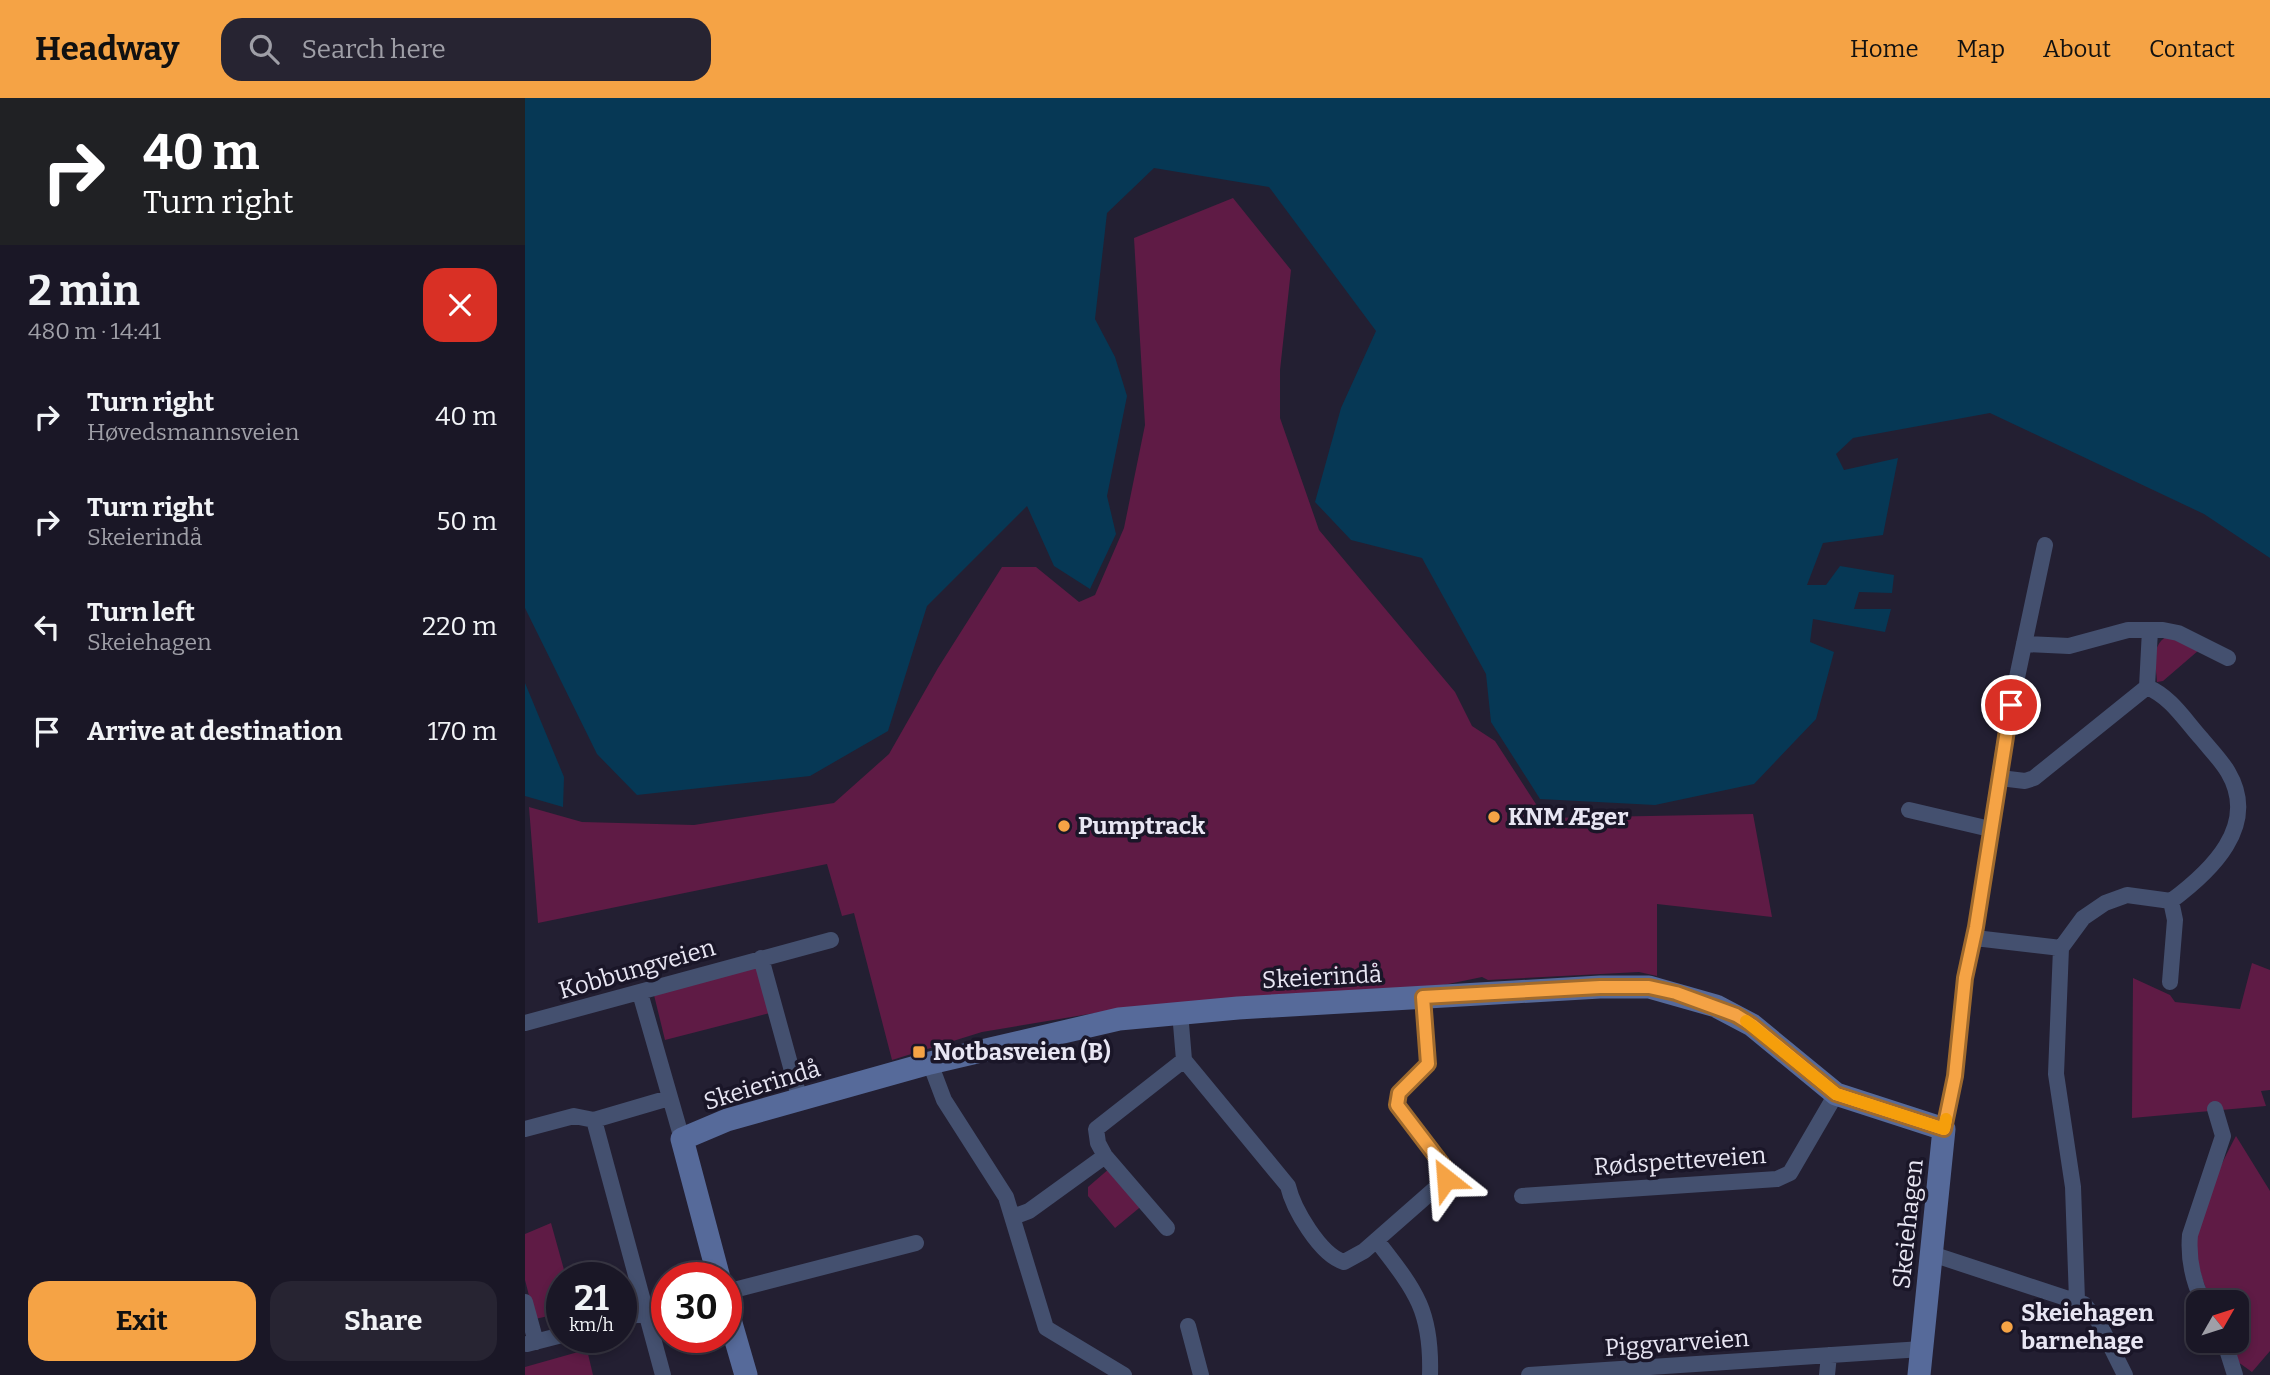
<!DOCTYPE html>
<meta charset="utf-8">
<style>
body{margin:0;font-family:Bitter,serif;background:#272432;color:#f1f3f6;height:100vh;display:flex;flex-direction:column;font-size:26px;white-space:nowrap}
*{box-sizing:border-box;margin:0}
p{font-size:23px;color:#9f9fa7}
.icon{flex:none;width:38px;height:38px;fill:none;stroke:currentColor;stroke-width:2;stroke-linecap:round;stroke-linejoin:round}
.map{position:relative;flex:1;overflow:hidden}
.panel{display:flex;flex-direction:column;background:#1a1726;width:525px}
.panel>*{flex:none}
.guide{background:#202124;color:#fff;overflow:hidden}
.needle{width:46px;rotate:51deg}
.fabs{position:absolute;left:1661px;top:1192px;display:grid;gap:14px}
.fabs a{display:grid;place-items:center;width:63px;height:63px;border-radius:14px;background:#1a1726;box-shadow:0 4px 10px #0003,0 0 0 2px #383643;font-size:35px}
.speed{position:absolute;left:21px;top:1164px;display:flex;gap:14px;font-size:35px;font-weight:700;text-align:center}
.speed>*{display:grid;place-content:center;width:91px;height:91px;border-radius:50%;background:#1a1726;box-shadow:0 4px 10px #0003,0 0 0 2px #383643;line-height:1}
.speed small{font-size:18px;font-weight:400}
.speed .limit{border:10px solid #d22;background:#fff;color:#111}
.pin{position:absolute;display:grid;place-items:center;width:60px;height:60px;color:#fff;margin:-30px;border:4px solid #fff;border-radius:50%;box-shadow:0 2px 7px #0007}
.me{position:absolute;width:77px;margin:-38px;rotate:332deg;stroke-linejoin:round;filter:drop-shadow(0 0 5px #0008)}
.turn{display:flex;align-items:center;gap:24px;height:147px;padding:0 28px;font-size:32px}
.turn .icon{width:91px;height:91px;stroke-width:2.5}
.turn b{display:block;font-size:49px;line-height:60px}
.round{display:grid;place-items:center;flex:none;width:74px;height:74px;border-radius:21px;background:#272432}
.headline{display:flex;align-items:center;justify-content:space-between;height:119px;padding:0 28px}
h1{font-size:42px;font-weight:700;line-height:52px}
.button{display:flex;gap:14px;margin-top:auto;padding:14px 28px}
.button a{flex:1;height:80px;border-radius:21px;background:#f5a345;color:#111;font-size:28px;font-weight:700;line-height:80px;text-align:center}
.button a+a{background:#272432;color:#f1f3f6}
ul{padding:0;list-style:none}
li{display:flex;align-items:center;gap:21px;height:105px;padding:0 28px}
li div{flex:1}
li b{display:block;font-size:26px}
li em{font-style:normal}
header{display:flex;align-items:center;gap:42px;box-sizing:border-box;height:98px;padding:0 35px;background:#f5a345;color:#111}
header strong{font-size:33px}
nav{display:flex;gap:38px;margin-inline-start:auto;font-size:24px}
.search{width:490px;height:63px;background:#272432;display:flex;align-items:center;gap:18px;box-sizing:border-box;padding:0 24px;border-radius:21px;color:#9f9fa7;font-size:26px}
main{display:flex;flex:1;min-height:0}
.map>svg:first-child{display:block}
.green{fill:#5f1b45}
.water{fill:#063855}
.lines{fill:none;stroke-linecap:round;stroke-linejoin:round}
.street{stroke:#44506f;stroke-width:16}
.secondary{stroke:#566a9a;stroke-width:23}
.route-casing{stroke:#9f6a2d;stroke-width:18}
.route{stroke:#f5a345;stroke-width:12}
.slow{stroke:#f59e0b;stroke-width:12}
.poi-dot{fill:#f5a345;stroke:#1a1628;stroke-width:2.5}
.labels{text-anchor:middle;stroke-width:7;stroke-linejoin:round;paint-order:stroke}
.poi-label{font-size:24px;font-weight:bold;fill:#e8e6f3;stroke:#1a1628;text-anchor:start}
.street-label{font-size:24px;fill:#e8e6f3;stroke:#1a1628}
</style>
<header>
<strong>Headway</strong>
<div class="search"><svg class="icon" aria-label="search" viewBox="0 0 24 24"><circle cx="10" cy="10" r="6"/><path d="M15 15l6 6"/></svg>Search here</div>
<nav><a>Home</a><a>Map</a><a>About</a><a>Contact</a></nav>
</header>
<main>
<section class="panel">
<div class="guide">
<div class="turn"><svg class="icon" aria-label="right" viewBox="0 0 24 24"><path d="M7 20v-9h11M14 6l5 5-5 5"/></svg><div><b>40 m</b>Turn right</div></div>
</div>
<div class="headline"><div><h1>2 min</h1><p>480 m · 14:41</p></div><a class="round" style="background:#d93025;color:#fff"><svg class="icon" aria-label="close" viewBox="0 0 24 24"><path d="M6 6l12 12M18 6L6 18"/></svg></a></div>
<ul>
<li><svg class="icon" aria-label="right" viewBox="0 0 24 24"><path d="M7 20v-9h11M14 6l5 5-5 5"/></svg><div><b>Turn right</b><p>Høvedsmannsveien</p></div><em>40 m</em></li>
<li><svg class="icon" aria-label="right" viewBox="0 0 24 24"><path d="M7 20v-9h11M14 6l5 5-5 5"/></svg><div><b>Turn right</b><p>Skeierindå</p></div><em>50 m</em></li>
<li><svg class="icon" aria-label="left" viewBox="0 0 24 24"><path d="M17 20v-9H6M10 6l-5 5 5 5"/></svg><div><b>Turn left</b><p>Skeiehagen</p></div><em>220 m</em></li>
<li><svg class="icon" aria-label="arrive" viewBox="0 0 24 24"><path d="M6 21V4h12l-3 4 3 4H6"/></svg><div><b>Arrive at destination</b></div><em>170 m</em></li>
</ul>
<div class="button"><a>Exit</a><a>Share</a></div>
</section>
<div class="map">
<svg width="1745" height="1277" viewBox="0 0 1745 1277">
<rect width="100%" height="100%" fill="#231f32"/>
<!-- green -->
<path class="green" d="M708 100 766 172 755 272V320L794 432 930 594 947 628 970 643 1020 720 1228 716 1247 819 1132 806V878L1114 874 963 882 957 879 904 890 758 896 588 912 457 934 367 962 329 815 317 818 302 766 13 825 4 709 57 724 169 727 309 705 364 656 413 570 477 469H511L554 504 570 497 599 430 620 327 609 140Z
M1643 538 1674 552 1638 583 1632 584C1631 568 1625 546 1643 538Z
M236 862 249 914 140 942 129 897Z
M1727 865 1745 872V992L1736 993 1741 1008 1607 1020 1608 880 1645 897 1650 904 1715 911Z
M1711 1038 1745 1093V1253L1727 1274 1713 1264 1706 1243 1712 1242V1204H1686C1679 1186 1669 1161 1671 1140 1673 1113 1698 1062 1711 1038Z
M585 1070 619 1106 590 1130 563 1098V1089Z
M26 1125 41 1179 37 1180V1215L10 1221 0 1182V1136Z
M59 1239 68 1277H0V1269L53 1254 51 1242Z"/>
<!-- water -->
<path class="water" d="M0 0H1745V460L1679 416 1465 315 1328 340 1311 356 1319 372 1373 360 1358 437 1298 445 1282 487H1301L1315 468 1369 477 1367 495 1334 494 1329 511H1366L1360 534 1288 521 1285 544 1309 554 1291 621 1229 686 1130 707 1015 701 966 624 961 576 897 460 826 442 790 404 816 310 851 233 744 89 629 70 582 115 570 221 590 259 602 298 582 398 591 436 565 491 529 468 502 408 402 508 363 633 285 678 112 697 72 656 0 510Z
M0 585 39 679 38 709 0 698Z"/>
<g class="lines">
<!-- street -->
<path class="street" d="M1499 546 1544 548 1603 532H1638L1653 535 1703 560
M1475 680 1500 683 1509 680 1622 589 1625 532
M1384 712 1465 731
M1450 840 1536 850
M236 860 275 1002
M1645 884 1650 822 1646 803
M115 895 157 1041
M655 914 659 962 763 1088C768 1110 795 1157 819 1164L839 1153 921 1081 920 1070 872 1007 874 995 903 966 898 899
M0 925 306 842
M405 965 419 1002 481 1099 521 1230 599 1277
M69 1022 138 1277
M69 1022 144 1000
M0 1031 49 1018 69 1022
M1419 1031 1430 978 1440 880 1451 829 1483 622 1520 447
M580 1058 642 1130
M997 1098 1252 1081 1265 1075 1311 996
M488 1119 504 1113 580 1058 573 1045 571 1031 659 962
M852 1143C890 1192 907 1212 905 1277
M1407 1156 1559 1206 1573 1223 1600 1277
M201 1194 391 1145
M1552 1202 1548 1089 1531 976 1536 850 1558 820 1580 805 1602 797 1646 803C1685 774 1735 728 1703 674 1696 662 1685 651 1676 640 1659 621 1646 599 1622 589
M0 1204 11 1244
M1678 1204C1668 1183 1663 1160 1665 1137L1698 1038 1690 1011
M96 1221 142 1209
M663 1228 676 1277
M1699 1242 1710 1277
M2 1246 37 1237
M1004 1277 1397 1251
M1302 1277 1304 1257"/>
<!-- secondary -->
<path class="secondary" d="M194 1180 157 1041 202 1022 405 965 594 921 713 910 1075 889H1124L1191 908 1227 927 1311 996 1419 1031 1394 1277
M201 1208 221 1277"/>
</g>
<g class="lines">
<defs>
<path id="route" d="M921 1081 920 1070 872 1007 874 995 903 966 898 899 1075 889H1124L1151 895 1211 917 1227 927 1311 996 1419 1031 1430 978 1440 880 1451 829 1486 607"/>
</defs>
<!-- route casing -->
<use href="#route" class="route-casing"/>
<!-- route -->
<use href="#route" class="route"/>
<!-- slow -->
<path class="slow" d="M1221 923 1311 996 1419 1031 1421 1021"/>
</g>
<!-- markers -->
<g class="poi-dot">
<circle cx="969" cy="719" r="7"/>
<circle cx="539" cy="728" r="7"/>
<rect x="387" y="947" width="14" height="14" rx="3.5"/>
<circle cx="1482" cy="1229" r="7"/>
</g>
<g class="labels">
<!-- poi labels -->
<g class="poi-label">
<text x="983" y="727">KNM Æger</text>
<text x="553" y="736">Pumptrack</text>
<text x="408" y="962">Notbasveien (B)</text>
<text x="1496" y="1223">Skeiehagen<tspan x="1496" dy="28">barnehage</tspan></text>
</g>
<!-- street labels -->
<g class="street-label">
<text transform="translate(112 871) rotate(-16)" y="8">Kobbungveien</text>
<text transform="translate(797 879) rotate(-3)" y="8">Skeierindå</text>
<text transform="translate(237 987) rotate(-17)" y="8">Skeierindå</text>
<text transform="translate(1155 1063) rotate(-4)" y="8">Rødspetteveien</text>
<text transform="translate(1383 1126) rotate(-84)" y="8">Skeiehagen</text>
<text transform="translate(1152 1245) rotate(-4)" y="8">Piggvarveien</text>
</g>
</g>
</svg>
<div class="fabs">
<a><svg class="needle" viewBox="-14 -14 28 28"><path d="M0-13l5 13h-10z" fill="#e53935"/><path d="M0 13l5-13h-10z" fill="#9f9fa7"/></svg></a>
</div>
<div class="speed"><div>21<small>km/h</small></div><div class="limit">30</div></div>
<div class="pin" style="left:1486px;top:607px;background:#d93025"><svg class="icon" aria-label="arrive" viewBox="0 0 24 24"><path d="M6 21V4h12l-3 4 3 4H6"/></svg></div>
<svg class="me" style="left:921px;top:1081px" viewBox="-20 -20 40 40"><path d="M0-17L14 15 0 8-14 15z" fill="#f5a345" stroke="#fff" stroke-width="4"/></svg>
</div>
</main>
